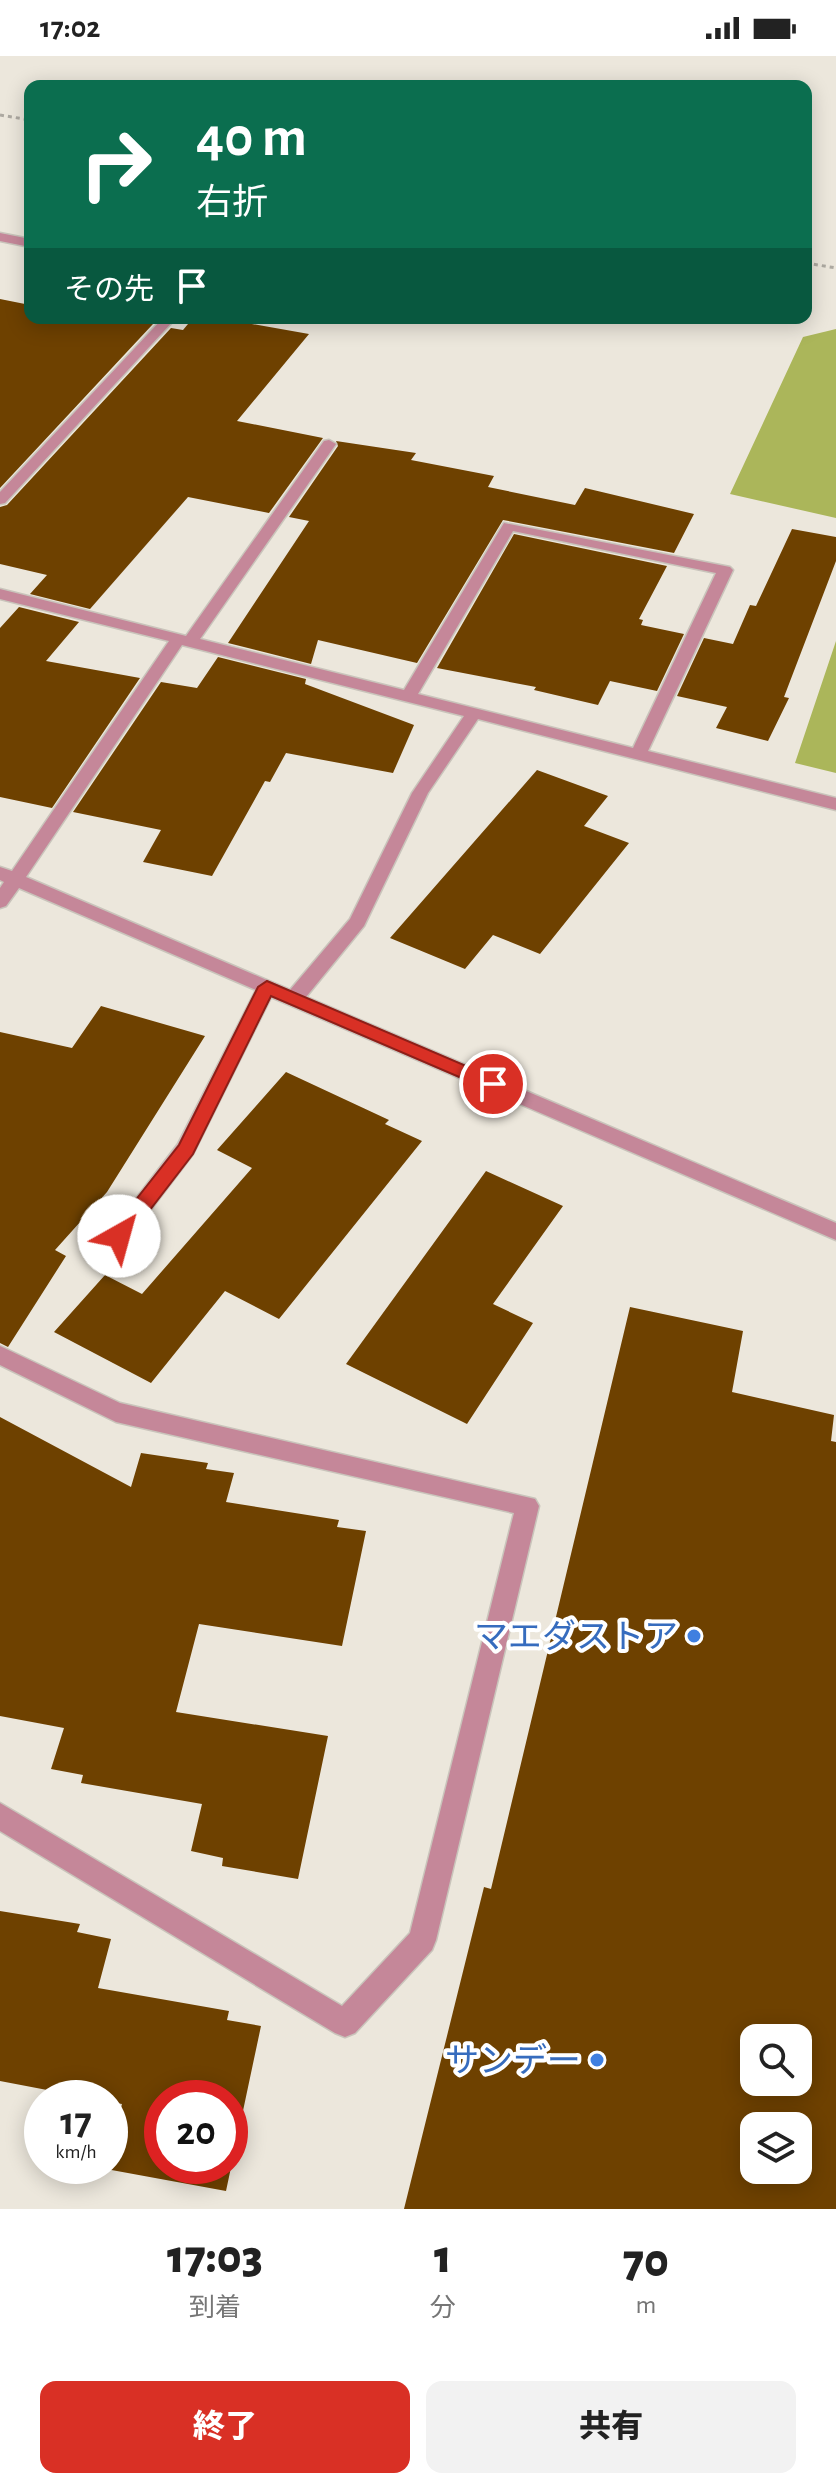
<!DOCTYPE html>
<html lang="ja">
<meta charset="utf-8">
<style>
body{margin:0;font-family:"Alegreya Sans","Noto Sans JP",sans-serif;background:#f2f2f2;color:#222;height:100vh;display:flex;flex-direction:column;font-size:30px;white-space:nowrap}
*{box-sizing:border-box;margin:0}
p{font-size:26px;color:#767676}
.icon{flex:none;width:44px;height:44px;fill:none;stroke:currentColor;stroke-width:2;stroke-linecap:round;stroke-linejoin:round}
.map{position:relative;height:2153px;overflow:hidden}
.details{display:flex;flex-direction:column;background:#fff;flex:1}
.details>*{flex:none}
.top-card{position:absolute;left:24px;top:24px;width:788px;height:244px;border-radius:16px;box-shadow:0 4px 20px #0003;background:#0b6e4f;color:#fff;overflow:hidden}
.controls{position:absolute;left:740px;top:1968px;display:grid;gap:16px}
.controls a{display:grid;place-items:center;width:72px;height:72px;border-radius:16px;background:#fff;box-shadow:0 4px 20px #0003;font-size:40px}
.speed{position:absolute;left:24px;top:2024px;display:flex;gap:16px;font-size:40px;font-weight:700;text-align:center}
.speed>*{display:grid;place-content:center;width:104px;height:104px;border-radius:50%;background:#fff;box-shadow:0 4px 20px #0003;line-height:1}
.speed small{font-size:20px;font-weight:400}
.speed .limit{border:12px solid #d22;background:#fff;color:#111}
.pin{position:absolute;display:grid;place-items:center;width:68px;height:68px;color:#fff;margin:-34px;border:4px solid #fff;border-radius:50%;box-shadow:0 2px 8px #0007}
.me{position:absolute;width:88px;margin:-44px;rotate:38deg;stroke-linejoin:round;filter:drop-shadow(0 0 6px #0008)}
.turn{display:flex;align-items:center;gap:28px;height:168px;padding:0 40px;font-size:36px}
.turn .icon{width:104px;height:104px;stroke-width:2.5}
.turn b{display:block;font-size:56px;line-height:68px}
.then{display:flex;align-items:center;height:76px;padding:0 40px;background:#0003;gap:16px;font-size:30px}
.eta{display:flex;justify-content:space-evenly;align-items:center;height:136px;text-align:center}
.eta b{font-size:48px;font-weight:800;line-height:56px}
.action{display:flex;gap:16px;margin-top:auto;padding:16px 40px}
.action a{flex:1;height:92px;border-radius:16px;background:#d93025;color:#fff;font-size:32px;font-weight:800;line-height:92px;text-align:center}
.action a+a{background:#f2f2f2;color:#222}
.status{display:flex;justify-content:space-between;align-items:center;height:56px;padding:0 40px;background:#fff;direction:ltr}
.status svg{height:22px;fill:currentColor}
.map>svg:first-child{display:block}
.forest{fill:#abb65a}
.building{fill:#6e4100;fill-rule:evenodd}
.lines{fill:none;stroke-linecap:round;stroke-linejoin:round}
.minor-casing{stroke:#c9c4bb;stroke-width:3}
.path{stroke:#ada9a1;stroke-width:3;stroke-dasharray:4 4;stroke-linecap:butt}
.minor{fill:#c58799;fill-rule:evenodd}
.route{fill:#d93025;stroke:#8d1f18;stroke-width:2}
.shop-dot{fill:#3f7fe0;stroke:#fff;stroke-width:3}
.labels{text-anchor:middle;stroke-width:8;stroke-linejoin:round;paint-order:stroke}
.near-shop-label{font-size:34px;fill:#366cbe;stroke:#fff;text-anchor:end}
</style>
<div class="status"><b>17:02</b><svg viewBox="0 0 49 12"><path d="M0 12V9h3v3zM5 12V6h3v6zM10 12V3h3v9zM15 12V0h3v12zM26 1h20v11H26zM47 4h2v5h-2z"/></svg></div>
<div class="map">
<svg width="836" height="2153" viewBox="0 0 836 2153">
<rect width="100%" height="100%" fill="#ece7dc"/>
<!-- forest -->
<path class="forest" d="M836 273V462L730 438 803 281Z
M836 585V717L795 707Z"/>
<!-- building -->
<path class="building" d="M0 243 30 249V262H125L153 268 0 432Z
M193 262 235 265 309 278 237 365 323 382 269 457 188 441 90 553 30 538 47 519 0 508V451L7 449 171 272 183 274Z
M336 385 416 397 411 404 494 420 488 431 575 449 585 432 694 458 674 497 503 464 417 607 318 584 311 608 228 587 309 465 289 461 338 390Z
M792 473 836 481V505L784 641 789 642 768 685 716 672 727 651 677 640 704 582 733 588 750 549 756 550Z
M514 478 667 510 639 563 643 564 641 569 684 578 657 635 610 625 598 649 534 634 536 631 437 612Z
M19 551 79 566 46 605 140 622 52 752 0 741V572Z
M218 601 306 623 305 628 414 669 393 717 286 697 270 726 265 725 212 820 143 806 161 774 73 756 161 626 197 632Z
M537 714 608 740 584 770 629 787 540 898 493 879 465 913 390 882Z
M101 950 205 980 107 1136 55 1194 66 1200 8 1291 0 1287V976L72 992Z
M286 1016 389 1064 385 1068 422 1085 279 1263 225 1235 151 1327 54 1276 105 1219 142 1238 252 1112 217 1094Z
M486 1115 563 1150 493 1248 533 1267 467 1368 346 1308Z
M630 1251 743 1275 732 1336 834 1359 831 1385 836 1386V2153H404L484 1831 491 1833ZM754 1982H798V2026H754ZM754 2070H798V2114H754Z
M0 1361 131 1431 141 1397 208 1407 206 1413 234 1417 226 1446 339 1464 337 1471 366 1475 342 1590 199 1568 176 1656 328 1680 298 1823 222 1810 223 1802 191 1795 202 1748 81 1727 83 1719 51 1713 64 1672 0 1660Z
M0 1855 80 1868 77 1876 111 1883 98 1932 229 1955 227 1964 261 1970 226 2135 106 2113 110 2110V2096L122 2048 110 2046V2042H89L0 2025ZM162 2042H230V2110H162Z"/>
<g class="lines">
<defs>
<path id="minor" d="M0 177 30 183V191L0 185Z
M163 262H176L5 447 0 448V436Z
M329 384 336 388 200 583 404 634 504 467 730 511 733 514 648 695 836 742V754L478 663 428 737 364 870 306 941 836 1167V1184L271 941 193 1098 126 1186 119 1188 112 1186 109 1180 112 1174 178 1088 256 934 19 832 6 850 0 852V832L4 826 0 824V811L12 815 169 585 0 543V533L186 580 324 385ZM513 475 716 517 633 692 418 638ZM182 589 464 660 412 737 350 863 290 934 26 821Z
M0 1290 120 1347 535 1443 539 1450 436 1884 432 1894 355 1977 345 1981 335 1977 0 1775V1747L342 1950 410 1877 514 1457 116 1366 0 1309Z"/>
</defs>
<!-- minor casing -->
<use href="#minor" class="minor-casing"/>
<!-- path -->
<path class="path" d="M0 59 30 64
M806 207 836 212"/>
<!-- minor -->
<use href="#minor" class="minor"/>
</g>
<!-- route -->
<path class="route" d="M267 925 499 1024 502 1028 499 1033H487L271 940 193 1098 126 1185H112L109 1180 112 1174 179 1089 258 931Z"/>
<!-- markers -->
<g class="shop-dot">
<circle cx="694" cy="1580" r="8"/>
<circle cx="597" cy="2004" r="8"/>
</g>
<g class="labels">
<!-- near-shop labels -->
<g class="near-shop-label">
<text x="678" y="1592">マエダストア</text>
<text x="581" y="2016">サンデー</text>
</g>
</g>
</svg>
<div class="controls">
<a><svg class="icon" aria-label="search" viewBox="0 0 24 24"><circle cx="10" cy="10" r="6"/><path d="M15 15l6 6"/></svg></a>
<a><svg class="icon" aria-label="layers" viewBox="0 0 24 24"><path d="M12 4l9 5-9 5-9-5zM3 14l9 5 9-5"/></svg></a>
</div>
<div class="speed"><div>17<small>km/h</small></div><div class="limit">20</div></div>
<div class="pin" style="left:493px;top:1028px;background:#d93025"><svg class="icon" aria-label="arrive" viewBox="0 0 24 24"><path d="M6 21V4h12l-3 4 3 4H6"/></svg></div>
<svg class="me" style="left:119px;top:1180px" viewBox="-20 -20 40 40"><circle r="19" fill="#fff"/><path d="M0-13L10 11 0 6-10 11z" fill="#d93025"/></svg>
<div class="top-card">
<div class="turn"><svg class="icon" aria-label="right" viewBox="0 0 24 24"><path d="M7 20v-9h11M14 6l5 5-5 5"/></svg><div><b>40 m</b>右折</div></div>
<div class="then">その先<svg class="icon" aria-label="arrive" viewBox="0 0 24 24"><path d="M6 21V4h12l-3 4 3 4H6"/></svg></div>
</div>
</div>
<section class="details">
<div class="eta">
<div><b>17:03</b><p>到着</p></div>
<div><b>1</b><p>分</p></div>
<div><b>70</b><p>m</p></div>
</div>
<div class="action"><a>終了</a><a>共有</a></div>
</section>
